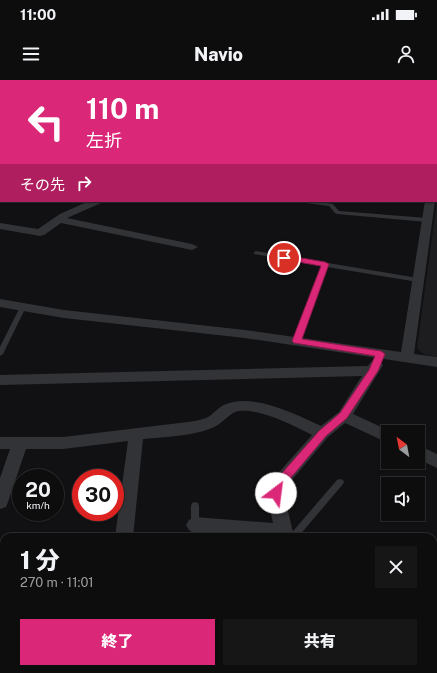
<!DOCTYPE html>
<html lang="ja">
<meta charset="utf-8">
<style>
body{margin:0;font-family:"Public Sans","Noto Sans JP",sans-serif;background:#161617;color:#f1f3f6;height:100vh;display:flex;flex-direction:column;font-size:15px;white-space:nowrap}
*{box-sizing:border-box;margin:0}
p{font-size:13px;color:#9a9c9e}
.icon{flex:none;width:22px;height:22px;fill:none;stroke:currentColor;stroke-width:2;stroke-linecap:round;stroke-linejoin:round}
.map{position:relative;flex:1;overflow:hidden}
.details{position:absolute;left:0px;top:453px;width:437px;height:140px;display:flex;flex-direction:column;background:#0d0d0e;border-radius:12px 12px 0 0;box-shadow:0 1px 3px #0004,0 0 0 1px #2d2d2e}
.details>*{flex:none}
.guide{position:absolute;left:0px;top:0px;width:437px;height:122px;box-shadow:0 1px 3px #0004,0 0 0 1px #2d2d2e;background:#db2777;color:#fff;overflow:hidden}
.needle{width:26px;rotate:328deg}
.tools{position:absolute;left:381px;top:345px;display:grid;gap:8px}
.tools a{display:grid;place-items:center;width:44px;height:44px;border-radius:0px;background:#0d0d0e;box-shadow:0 1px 3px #0004,0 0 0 1px #2d2d2e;font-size:20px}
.speed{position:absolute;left:12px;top:389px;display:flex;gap:8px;font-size:20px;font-weight:700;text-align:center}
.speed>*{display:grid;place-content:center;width:52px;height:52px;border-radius:50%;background:#0d0d0e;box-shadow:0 1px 3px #0004,0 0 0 1px #2d2d2e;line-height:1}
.speed small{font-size:10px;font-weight:400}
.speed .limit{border:6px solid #d22;background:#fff;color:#111}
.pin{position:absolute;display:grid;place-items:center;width:34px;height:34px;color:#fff;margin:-17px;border:2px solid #fff;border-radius:50%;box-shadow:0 1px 4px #0007}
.me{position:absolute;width:44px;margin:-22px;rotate:30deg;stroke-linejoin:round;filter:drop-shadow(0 0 3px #0008)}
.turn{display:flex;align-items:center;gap:14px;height:84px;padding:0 20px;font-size:18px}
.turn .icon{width:52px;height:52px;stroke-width:2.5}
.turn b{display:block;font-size:28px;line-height:34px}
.then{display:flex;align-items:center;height:38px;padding:0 20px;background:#0003;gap:8px;font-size:15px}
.round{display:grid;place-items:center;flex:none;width:42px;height:42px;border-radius:0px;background:#161617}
.summary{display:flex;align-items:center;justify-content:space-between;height:68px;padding:0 20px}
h1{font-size:24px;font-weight:800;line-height:30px}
.button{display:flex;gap:8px;margin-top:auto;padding:8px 20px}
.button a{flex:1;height:46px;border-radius:0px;background:#db2777;color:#fff;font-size:16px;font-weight:800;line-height:46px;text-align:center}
.button a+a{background:#161617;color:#f1f3f6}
.status{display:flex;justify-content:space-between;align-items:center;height:28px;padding:0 20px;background:#0d0d0e;direction:ltr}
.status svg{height:11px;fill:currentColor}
header{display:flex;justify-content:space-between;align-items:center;height:52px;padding:0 20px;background:#0d0d0e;font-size:18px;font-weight:800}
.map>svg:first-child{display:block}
.built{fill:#1d1d20}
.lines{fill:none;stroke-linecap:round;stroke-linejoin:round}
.service{fill:#323337;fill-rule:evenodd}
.minor{fill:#323337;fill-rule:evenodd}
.wall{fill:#2d2d31}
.shaded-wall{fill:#1c1c1f}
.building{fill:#3a3a3f;stroke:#4a4c51}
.route{fill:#db2777;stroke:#8e194d}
</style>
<div class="status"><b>11:00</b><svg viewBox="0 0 49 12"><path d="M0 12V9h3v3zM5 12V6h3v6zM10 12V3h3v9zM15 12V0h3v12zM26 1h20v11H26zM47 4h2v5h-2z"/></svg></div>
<header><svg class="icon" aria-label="menu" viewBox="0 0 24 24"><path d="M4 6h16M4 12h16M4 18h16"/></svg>Navio<svg class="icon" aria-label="person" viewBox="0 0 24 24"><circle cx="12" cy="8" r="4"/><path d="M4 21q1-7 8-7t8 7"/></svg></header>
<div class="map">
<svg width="437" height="593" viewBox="0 0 437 593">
<rect width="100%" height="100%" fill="#111113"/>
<!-- built -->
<path class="built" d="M437 120V277L423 274 417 268Z"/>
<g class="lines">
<!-- service -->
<path class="service" d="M0 68H1V70H0Z
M303 121H315L333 124 339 131 427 138 430 140 427 142 337 134 335 133 329 126 306 123Z
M256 171 418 198 421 200 418 202 327 187 300 261 297 263 294 261 322 186 254 174V172Z
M23 225 26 227 3 274 0 276V267L20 227Z
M340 399 343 400 344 402 343 404 298 457H288L337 400Z
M195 422 198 423 199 426V457H191V426L192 423Z
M249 589H259L258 593H248Z
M260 589H275L277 593H262Z"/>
<!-- minor -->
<path class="minor" d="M87 0H101L102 1H88Z
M111 0H121L110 1Z
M436 6H437V10H436Z
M0 32H1V36H0Z
M436 73H437V79H436Z
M0 75H1V81H0Z
M89 121H102L101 123 67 138 192 164 198 167 192 170 61 143 44 155 40 156 0 149V143L38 149 60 134Z
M425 121H435L414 274 437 277V287L245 258 64 238 0 227V219L64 230 245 250 401 272Z
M376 280 381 282 383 285 353 334 392 352H388V363L345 343 328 357 286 407 284 413 294 457H249L195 453 189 450 186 445 189 440 195 437 273 443C270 427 265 415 273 399L312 355C292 345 262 329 239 331 230 332 224 342 216 346 198 356 164 357 143 359L133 457H115L128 361 63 369H26L8 422 6 427 0 429V398L10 369H0V357H63L188 342C194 341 201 340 206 338 213 335 217 328 224 325 252 312 295 334 321 346L339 332 362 296 0 305V295L368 286 371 282Z
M418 365 437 374V388L418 379Z
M437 477V497L433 499V478Z
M0 537H4V557H0Z"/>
</g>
<!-- wall -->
<path class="wall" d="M0 0H73L71 1H1V30H0Z"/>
<!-- shaded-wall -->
<path class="shaded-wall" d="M62 0H73L71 1H60Z"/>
<!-- building -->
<path class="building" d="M0 0H62L60 1 42 0 41 1H1V24H0Z
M140 0H187V1H139Z"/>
<!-- route -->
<path class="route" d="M284 175 325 182 329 184 302 259 381 271 385 274 378 291 347 338 326 356 284 406 280 417 276 418 272 417 271 413 275 401 319 351 340 333 369 290 375 276 294 263 292 261 321 186 281 179V176Z"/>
</svg>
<div class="tools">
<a><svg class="needle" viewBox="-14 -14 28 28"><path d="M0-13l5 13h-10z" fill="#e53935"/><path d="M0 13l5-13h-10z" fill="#9a9c9e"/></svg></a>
<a><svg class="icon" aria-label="sound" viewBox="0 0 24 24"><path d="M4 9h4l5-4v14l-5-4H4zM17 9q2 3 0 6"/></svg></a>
</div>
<div class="speed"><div>20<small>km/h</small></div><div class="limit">30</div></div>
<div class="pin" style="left:284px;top:178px;background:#d93025"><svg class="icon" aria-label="arrive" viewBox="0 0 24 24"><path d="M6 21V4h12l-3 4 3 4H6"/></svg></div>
<svg class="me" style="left:276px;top:413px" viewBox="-20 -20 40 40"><circle r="19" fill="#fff"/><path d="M0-13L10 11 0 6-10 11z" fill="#db2777"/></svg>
<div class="guide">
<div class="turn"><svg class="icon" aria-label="left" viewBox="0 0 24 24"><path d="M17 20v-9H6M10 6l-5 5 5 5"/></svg><div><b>110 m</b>左折</div></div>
<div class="then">その先<svg class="icon" aria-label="right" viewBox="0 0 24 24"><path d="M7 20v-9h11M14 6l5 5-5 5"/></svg></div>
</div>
<section class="details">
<div class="summary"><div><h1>1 分</h1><p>270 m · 11:01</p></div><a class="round"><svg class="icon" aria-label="close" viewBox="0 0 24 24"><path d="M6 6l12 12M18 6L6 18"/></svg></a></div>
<div class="button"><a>終了</a><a>共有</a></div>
</section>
</div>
